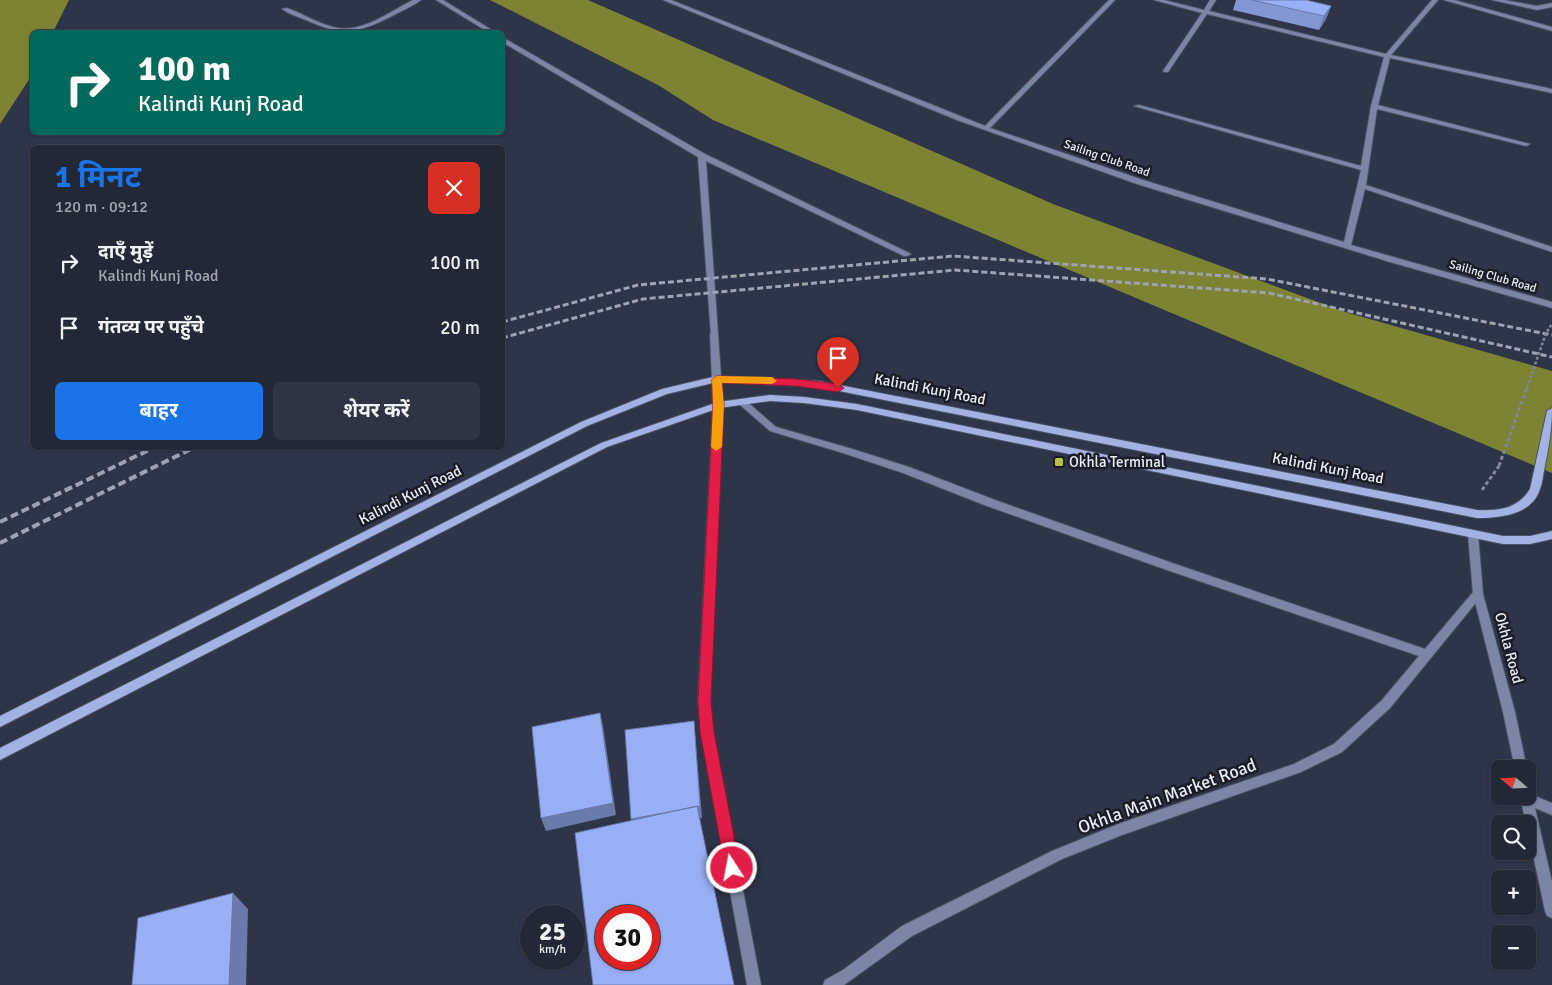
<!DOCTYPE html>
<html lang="hi">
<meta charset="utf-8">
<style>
body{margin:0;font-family:Signika,"Noto Sans Devanagari",sans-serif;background:#2f3442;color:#f1f3f6;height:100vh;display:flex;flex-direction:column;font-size:19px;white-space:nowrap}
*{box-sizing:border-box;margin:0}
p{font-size:16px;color:#a3a6ad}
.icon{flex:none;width:28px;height:28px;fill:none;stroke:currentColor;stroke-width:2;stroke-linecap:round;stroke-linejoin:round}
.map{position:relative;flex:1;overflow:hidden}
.panel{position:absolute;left:30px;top:145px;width:475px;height:305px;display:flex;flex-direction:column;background:#232837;border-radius:8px;box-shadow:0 1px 4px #0004,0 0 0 1px #404452}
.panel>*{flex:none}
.banner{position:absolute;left:30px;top:30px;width:475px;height:105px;border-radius:8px;box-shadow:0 1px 4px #0004,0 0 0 1px #404452;background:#00695c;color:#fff;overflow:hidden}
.needle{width:32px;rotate:289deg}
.fabs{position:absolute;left:1491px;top:760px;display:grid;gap:10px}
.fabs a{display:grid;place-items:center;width:45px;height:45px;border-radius:8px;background:#232837;box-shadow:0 1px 4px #0004,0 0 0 1px #404452;font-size:25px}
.speed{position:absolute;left:520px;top:905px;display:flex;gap:10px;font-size:25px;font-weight:700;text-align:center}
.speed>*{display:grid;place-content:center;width:65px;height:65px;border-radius:50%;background:#232837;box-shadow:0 1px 4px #0004,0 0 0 1px #404452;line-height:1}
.speed small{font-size:12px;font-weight:400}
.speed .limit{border:8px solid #d22;background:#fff;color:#111}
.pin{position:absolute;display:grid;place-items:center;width:42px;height:42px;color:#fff;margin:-51px -21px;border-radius:50% 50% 50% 0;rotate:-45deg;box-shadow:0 0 5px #0007}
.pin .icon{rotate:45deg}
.me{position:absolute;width:55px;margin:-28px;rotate:349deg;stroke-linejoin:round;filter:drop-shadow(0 0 4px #0008)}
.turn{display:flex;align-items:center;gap:18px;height:105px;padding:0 25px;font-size:22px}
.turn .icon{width:65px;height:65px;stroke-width:2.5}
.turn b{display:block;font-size:35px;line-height:42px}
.round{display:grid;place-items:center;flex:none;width:52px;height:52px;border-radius:8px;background:#2f3442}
.head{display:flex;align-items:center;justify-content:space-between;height:85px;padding:0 25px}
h1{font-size:30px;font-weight:700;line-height:38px;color:#1a73e8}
.button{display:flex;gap:10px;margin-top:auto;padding:10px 25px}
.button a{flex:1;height:58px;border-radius:8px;background:#1a73e8;color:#fff;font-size:20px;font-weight:700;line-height:58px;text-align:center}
.button a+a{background:#2f3442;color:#f1f3f6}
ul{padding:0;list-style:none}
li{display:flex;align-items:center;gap:15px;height:65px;padding:0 25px}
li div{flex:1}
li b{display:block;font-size:19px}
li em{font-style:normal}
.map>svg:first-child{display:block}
.water{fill:#7c8332}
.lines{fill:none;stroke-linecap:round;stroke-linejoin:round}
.service-casing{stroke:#4c5265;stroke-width:2}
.minor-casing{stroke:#4c5265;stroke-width:2}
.tertiary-casing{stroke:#4c5265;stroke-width:2}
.secondary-casing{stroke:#4c5265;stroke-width:2}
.path{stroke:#818797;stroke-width:3;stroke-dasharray:4 2.5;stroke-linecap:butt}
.service{fill:#7c86a4;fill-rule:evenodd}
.minor{fill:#7c86a4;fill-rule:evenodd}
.tertiary{fill:#7c86a4;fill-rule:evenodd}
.secondary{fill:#a3b2e2;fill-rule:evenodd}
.rail-far1{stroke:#9ea3b3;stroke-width:3;stroke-dasharray:6 3;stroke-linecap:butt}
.rail{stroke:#9ea3b3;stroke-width:4;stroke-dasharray:8 4;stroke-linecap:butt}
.path-bridge-far1{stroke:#818797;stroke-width:2.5;stroke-dasharray:3 2;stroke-linecap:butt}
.path-bridge{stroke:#818797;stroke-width:3;stroke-dasharray:4 2.5;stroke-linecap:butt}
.wall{fill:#8496d3}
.shaded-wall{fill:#6b7aac}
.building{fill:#99aff5;stroke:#6b7aac;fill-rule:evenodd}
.route{fill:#e11d48;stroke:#92132f}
.slow{fill:#f59e0b}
.poi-dot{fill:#b8c147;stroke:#1a1d26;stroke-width:2}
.labels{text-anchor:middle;stroke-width:5;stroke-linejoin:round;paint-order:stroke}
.far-street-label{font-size:12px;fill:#e7ecf8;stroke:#1a1d26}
.street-label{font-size:15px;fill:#e7ecf8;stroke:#1a1d26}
.poi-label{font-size:15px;fill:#e7ecf8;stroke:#1a1d26;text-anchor:start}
.near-street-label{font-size:18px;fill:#e7ecf8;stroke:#1a1d26}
</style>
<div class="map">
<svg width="1552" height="985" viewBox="0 0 1552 985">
<rect width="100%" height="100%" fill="#2f3549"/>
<!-- water -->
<path class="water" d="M0 0H69L53 32H32V75L0 124Z
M490 0H588L1053 204 1345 312 1552 371V473L713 120 658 85Z"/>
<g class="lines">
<defs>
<path id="service" d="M413 0H421C413 6 403 10 394 15 359 33 343 37 306 20 298 17 289 14 282 9L287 8C304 14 320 25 338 28 364 32 391 11 413 0Z
M436 0H443L495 32H488Z
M663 0H671L985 126 1109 0H1115L990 128 1143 180 1344 242 1361 170 1134 106 1139 105 1361 166 1371 106 1384 57 1207 14 1168 72H1164L1163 71 1202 13 1154 0H1164L1204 10 1210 0H1216L1209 11 1386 54 1432 0H1438L1391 55 1552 89V93L1390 58 1378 105 1530 144 1526 146 1377 109 1366 185 1552 247V252L1365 189 1351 245 1552 302V308L1390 262 1137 184 957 120Z
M1444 0H1454L1552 27V31Z
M1492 0H1504L1537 6 1552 3V7L1537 10Z
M502 37 705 154 911 254 907 256H904L706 161 718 334 717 336H711L698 157 502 42Z"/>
<path id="minor" d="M714 331 718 334 723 405 710 701 713 732 761 985H747L701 732 698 701 713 405 710 334Z
M742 399 745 400 776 427 849 448 909 467 995 500 1175 564 1425 649 1474 591 1478 590 1482 591 1483 594 1390 708 1342 752 1301 772 1122 835 1062 859 912 936 844 985H823L825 980 843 970 902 926 1052 851 1121 823 1294 764 1334 744 1382 700 1419 656 1167 570 987 506 903 473 843 453 770 431 739 404 737 402 739 400Z"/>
<path id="tertiary" d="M1473 530 1477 531 1478 534 1483 594 1515 712 1527 769H1515L1503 712 1473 594 1468 534 1469 531Z
M1528 791 1530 792 1532 795 1552 803V815L1535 808 1552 882V918L1547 916 1545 911 1528 831V824H1526L1520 796H1528Z"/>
<path id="secondary" d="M717 376 819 381 1477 510C1498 511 1518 509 1530 489L1547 411 1552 408C1552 428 1549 446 1545 466 1543 473 1543 482 1540 489 1532 515 1500 518 1477 518L819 387 717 382 667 394 587 426 0 727V716L581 422 662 389Z
M770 395 804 397 857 404 1503 536H1530L1552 531V539L1530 544H1503L857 410 804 403 770 401 719 408 607 447 0 760V748L601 443 718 402Z"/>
</defs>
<!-- service casing -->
<use href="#service" class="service-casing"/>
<!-- minor casing -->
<use href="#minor" class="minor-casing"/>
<!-- tertiary casing -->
<use href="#tertiary" class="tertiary-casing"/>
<!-- secondary casing -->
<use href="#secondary" class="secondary-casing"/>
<!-- path -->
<path class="path" d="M1482 490 1499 466"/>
<!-- service -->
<use href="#service" class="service"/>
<!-- minor -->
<use href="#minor" class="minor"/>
<!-- tertiary -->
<use href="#tertiary" class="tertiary"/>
<!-- secondary -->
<use href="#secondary" class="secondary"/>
<!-- rail-far1 -->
<path class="rail-far1" d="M502 322 638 285 953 256 1267 279 1552 335
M502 338 643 299 955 270 1269 293 1552 357"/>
<!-- rail -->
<path class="rail" d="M0 522 153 448
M0 543 193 448"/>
<!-- path-bridge-far1 -->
<path class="path-bridge-far1" d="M1527 388 1546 333 1552 324"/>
<!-- path-bridge -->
<path class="path-bridge" d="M1499 466 1527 387"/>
</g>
<!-- wall -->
<path class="wall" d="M1236 0H1306L1331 6 1326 19 1319 30 1233 10Z"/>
<!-- shaded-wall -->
<path class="shaded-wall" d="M1331 6 1326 19 1319 30 1324 16Z
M600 713 603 726 616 815 546 831 541 818Z
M694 721 702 818 634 832 631 819Z
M233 893 248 909 246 985H229Z"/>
<!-- building -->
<path class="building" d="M1252 0H1306L1331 6 1324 16Z
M600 713 613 803 541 818 532 727Z
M694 721 700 806 631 819 625 730Z
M697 806 734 985H593L575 833ZM606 916H649V959H606Z
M233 893 229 985H132L138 918Z"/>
<!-- route -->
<path class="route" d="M717 376 796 379 838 384 844 388 838 392 796 386 722 383 724 405 711 701 714 732 740 868 738 873 732 876 727 873 725 868 700 732 698 701 713 405 712 379Z"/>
<!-- slow -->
<path class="slow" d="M717 376 772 377 777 381 772 384 722 383 724 405 722 447 716 451 711 447 713 405 712 379Z"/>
<!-- markers -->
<rect class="poi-dot" x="1054" y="457" width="10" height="10" rx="2.5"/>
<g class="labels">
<!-- far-street labels -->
<g class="far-street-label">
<text transform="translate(1107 158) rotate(19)" y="4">Sailing Club Road</text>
<text transform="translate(1493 276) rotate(16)" y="4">Sailing Club Road</text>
</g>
<!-- street labels -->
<g class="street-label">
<text transform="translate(930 389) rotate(11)" y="5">Kalindi Kunj Road</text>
<text transform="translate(1328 468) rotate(11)" y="5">Kalindi Kunj Road</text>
<text transform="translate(410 495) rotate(-27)" y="5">Kalindi Kunj Road</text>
<text transform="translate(1509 648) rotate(75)" y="5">Okhla Road</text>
</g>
<!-- poi labels -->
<g class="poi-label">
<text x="1069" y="467">Okhla Terminal</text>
</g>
<!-- near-street labels -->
<g class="near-street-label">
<text transform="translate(1167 796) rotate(-20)" y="6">Okhla Main Market Road</text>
</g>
</g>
</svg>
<div class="fabs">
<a><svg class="needle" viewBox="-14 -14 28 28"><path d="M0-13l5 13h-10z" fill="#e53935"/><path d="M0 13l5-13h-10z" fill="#a3a6ad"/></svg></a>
<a><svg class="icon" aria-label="search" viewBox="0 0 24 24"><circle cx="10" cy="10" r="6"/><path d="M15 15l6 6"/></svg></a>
<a>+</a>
<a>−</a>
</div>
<div class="speed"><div>25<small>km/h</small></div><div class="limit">30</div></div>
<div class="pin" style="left:838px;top:388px;background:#d93025"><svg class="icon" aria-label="arrive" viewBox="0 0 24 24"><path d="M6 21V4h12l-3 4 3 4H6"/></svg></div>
<svg class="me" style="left:732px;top:868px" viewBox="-20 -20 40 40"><circle r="17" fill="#e11d48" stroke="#fff" stroke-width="3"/><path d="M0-11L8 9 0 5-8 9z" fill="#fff"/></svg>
<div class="banner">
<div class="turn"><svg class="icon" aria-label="right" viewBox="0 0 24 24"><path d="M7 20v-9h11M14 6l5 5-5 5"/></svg><div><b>100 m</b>Kalindi Kunj Road</div></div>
</div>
<section class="panel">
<div class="head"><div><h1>1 मिनट</h1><p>120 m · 09:12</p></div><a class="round" style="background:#d93025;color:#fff"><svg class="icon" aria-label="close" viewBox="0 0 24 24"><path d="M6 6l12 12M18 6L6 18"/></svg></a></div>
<ul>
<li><svg class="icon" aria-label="right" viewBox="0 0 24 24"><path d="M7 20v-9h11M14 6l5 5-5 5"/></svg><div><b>दाएँ मुड़ें</b><p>Kalindi Kunj Road</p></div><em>100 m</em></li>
<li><svg class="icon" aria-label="arrive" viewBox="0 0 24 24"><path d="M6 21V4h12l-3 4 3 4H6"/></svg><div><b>गंतव्य पर पहुँचे</b></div><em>20 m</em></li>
</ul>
<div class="button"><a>बाहर</a><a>शेयर करें</a></div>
</section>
</div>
